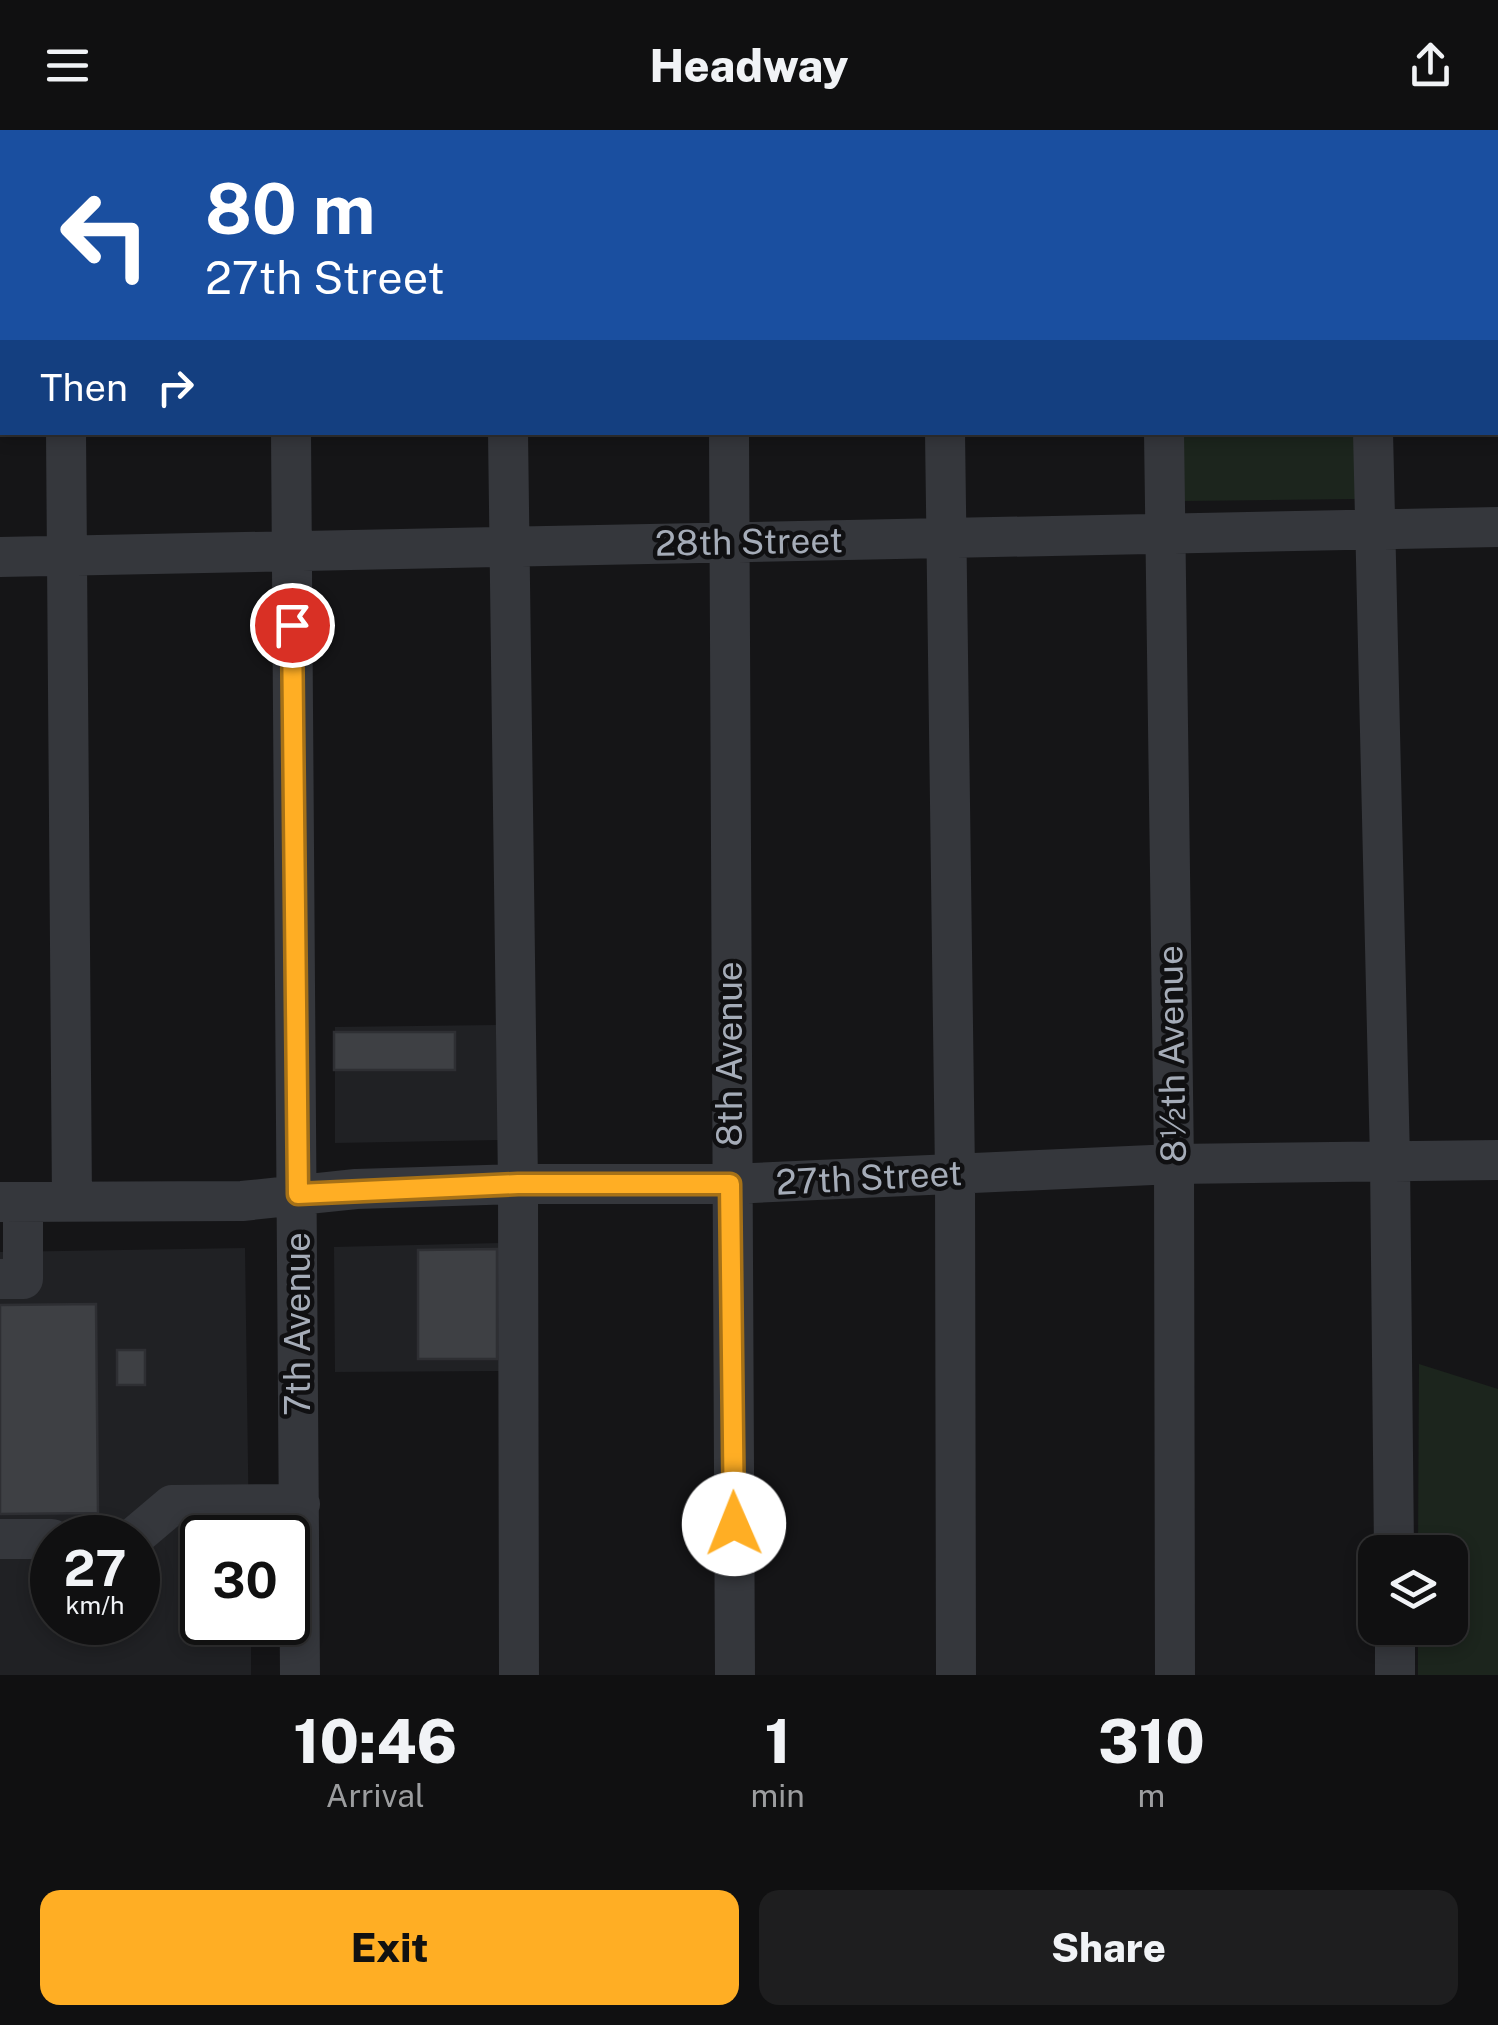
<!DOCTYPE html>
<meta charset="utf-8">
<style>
body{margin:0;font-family:"Public Sans",sans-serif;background:#1e1e1f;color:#f1f3f6;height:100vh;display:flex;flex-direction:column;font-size:38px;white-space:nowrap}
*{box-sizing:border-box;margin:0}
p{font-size:32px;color:#9c9d9f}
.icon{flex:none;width:55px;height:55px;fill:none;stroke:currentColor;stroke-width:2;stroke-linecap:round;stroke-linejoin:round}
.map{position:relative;height:1545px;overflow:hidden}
.details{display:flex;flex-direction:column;background:#101011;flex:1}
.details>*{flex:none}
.hud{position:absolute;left:0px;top:0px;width:1500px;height:305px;box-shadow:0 5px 15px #0003,0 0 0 2px #303031;background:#1a4fa0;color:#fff;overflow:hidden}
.tools{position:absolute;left:1358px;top:1405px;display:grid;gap:20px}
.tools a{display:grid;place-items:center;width:110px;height:110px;border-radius:20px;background:#101011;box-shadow:0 5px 15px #0003,0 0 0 2px #303031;font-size:50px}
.speed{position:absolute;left:30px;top:1385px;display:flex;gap:20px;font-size:50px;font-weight:700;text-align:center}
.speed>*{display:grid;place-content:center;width:130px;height:130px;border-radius:50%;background:#101011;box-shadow:0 5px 15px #0003,0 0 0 2px #303031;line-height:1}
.speed small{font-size:25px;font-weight:400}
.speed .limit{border:5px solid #111;border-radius:15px;background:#fff;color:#111}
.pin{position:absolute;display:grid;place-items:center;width:85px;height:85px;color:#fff;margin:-42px;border:5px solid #fff;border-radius:50%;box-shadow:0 2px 10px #0007}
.me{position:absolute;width:110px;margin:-55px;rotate:359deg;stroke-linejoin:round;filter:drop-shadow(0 0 8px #0008)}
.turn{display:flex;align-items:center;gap:35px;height:210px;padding:0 40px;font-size:45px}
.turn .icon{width:130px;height:130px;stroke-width:2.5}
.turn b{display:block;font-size:70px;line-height:85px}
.then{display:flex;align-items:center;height:95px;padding:0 40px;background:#0003;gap:20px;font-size:38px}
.eta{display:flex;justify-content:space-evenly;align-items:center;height:170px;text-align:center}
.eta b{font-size:60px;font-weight:800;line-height:70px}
.button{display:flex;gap:20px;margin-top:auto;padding:20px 40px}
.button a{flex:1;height:115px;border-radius:20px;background:#ffae24;color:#111;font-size:40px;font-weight:800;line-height:115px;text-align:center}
.button a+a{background:#1e1e1f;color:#f1f3f6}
header{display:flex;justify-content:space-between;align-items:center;height:130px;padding:0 40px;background:#101011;font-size:45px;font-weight:800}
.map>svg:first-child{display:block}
.built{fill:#202124;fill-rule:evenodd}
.green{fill:#1c251d}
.building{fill:#3e4044;stroke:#2e2f33;stroke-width:2.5}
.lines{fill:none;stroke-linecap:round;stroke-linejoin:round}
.minor{stroke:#35373c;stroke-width:40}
.route-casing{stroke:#a67117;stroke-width:25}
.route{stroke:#ffae24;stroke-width:18}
.labels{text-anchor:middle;stroke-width:9;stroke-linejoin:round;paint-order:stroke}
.street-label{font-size:35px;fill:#a5acb8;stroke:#101012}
</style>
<header><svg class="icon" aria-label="menu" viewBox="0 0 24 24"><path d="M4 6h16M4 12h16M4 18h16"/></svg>Headway<svg class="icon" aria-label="share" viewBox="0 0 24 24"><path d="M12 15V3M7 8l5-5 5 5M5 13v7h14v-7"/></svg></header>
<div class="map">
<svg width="1498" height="1545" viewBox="0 0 1498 1545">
<rect width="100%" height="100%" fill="#151517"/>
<!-- built -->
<path class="built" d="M496 895 499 1010 335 1013V897Z
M499 1113V1241L335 1242 334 1117Z
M245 1118 249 1407 202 1408V1492L251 1493V1545H0V1122ZM52 1408H138V1492H52Z"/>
<!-- green -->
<path class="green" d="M1183 303H1355L1356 369 1184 371Z
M1419 1234 1498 1259V1545H1418V1498H1450V1422H1418Z"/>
<!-- building -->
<path class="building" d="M94 0H218V2H94Z
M334 902H455V940H334Z
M497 1119V1229H418V1120Z
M96 1174 98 1383 0 1384V1175Z
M117 1220H145V1255H117Z"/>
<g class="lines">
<!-- minor -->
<path class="minor" d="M288 0V2
M506 0 507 2
M726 0 727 2
M944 0V2
M1162 0V2
M1365 0V2
M66 302 72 1071
M291 302 300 1545
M508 302 518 1054 519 1545
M729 302 735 1545
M945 302 955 1044 956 1545
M1164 302 1174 1034 1175 1545
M1373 302 1390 1030 1394 1422
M0 427 1498 397
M0 1072 242 1071 356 1059 518 1054H731L1174 1034 1498 1030
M0 1149H23V1072
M133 1408 172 1375 300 1374
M0 1409H52
M1395 1498V1545"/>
</g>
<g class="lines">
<defs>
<path id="route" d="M292 495 298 1064 518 1054H730L734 1394"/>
</defs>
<!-- route casing -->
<use href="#route" class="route-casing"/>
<!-- route -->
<use href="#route" class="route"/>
</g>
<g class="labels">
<!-- street labels -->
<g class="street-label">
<text transform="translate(749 412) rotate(-1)" y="12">28th Street</text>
<text transform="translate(730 924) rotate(-90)" y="12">8th Avenue</text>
<text transform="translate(1172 924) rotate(-91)" y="12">8½th Avenue</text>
<text transform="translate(869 1048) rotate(-3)" y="12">27th Street</text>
<text transform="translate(298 1194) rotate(-90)" y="12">7th Avenue</text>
</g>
</g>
</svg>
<div class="tools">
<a><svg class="icon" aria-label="layers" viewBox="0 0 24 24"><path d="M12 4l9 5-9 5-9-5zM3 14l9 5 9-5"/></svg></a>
</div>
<div class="speed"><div>27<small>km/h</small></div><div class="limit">30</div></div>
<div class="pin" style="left:292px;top:495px;background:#d93025"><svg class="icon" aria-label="arrive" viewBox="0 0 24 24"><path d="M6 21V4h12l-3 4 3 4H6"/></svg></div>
<svg class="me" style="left:734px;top:1394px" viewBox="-20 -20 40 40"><circle r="19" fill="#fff"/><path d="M0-13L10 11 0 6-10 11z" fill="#ffae24"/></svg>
<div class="hud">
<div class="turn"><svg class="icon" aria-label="left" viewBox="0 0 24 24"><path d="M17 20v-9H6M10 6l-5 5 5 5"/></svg><div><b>80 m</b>27th Street</div></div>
<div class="then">Then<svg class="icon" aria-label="right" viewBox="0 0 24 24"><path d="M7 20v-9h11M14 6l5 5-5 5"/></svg></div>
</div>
</div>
<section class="details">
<div class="eta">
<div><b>10:46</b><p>Arrival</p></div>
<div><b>1</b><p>min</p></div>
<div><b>310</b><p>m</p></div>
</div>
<div class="button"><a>Exit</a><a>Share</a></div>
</section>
